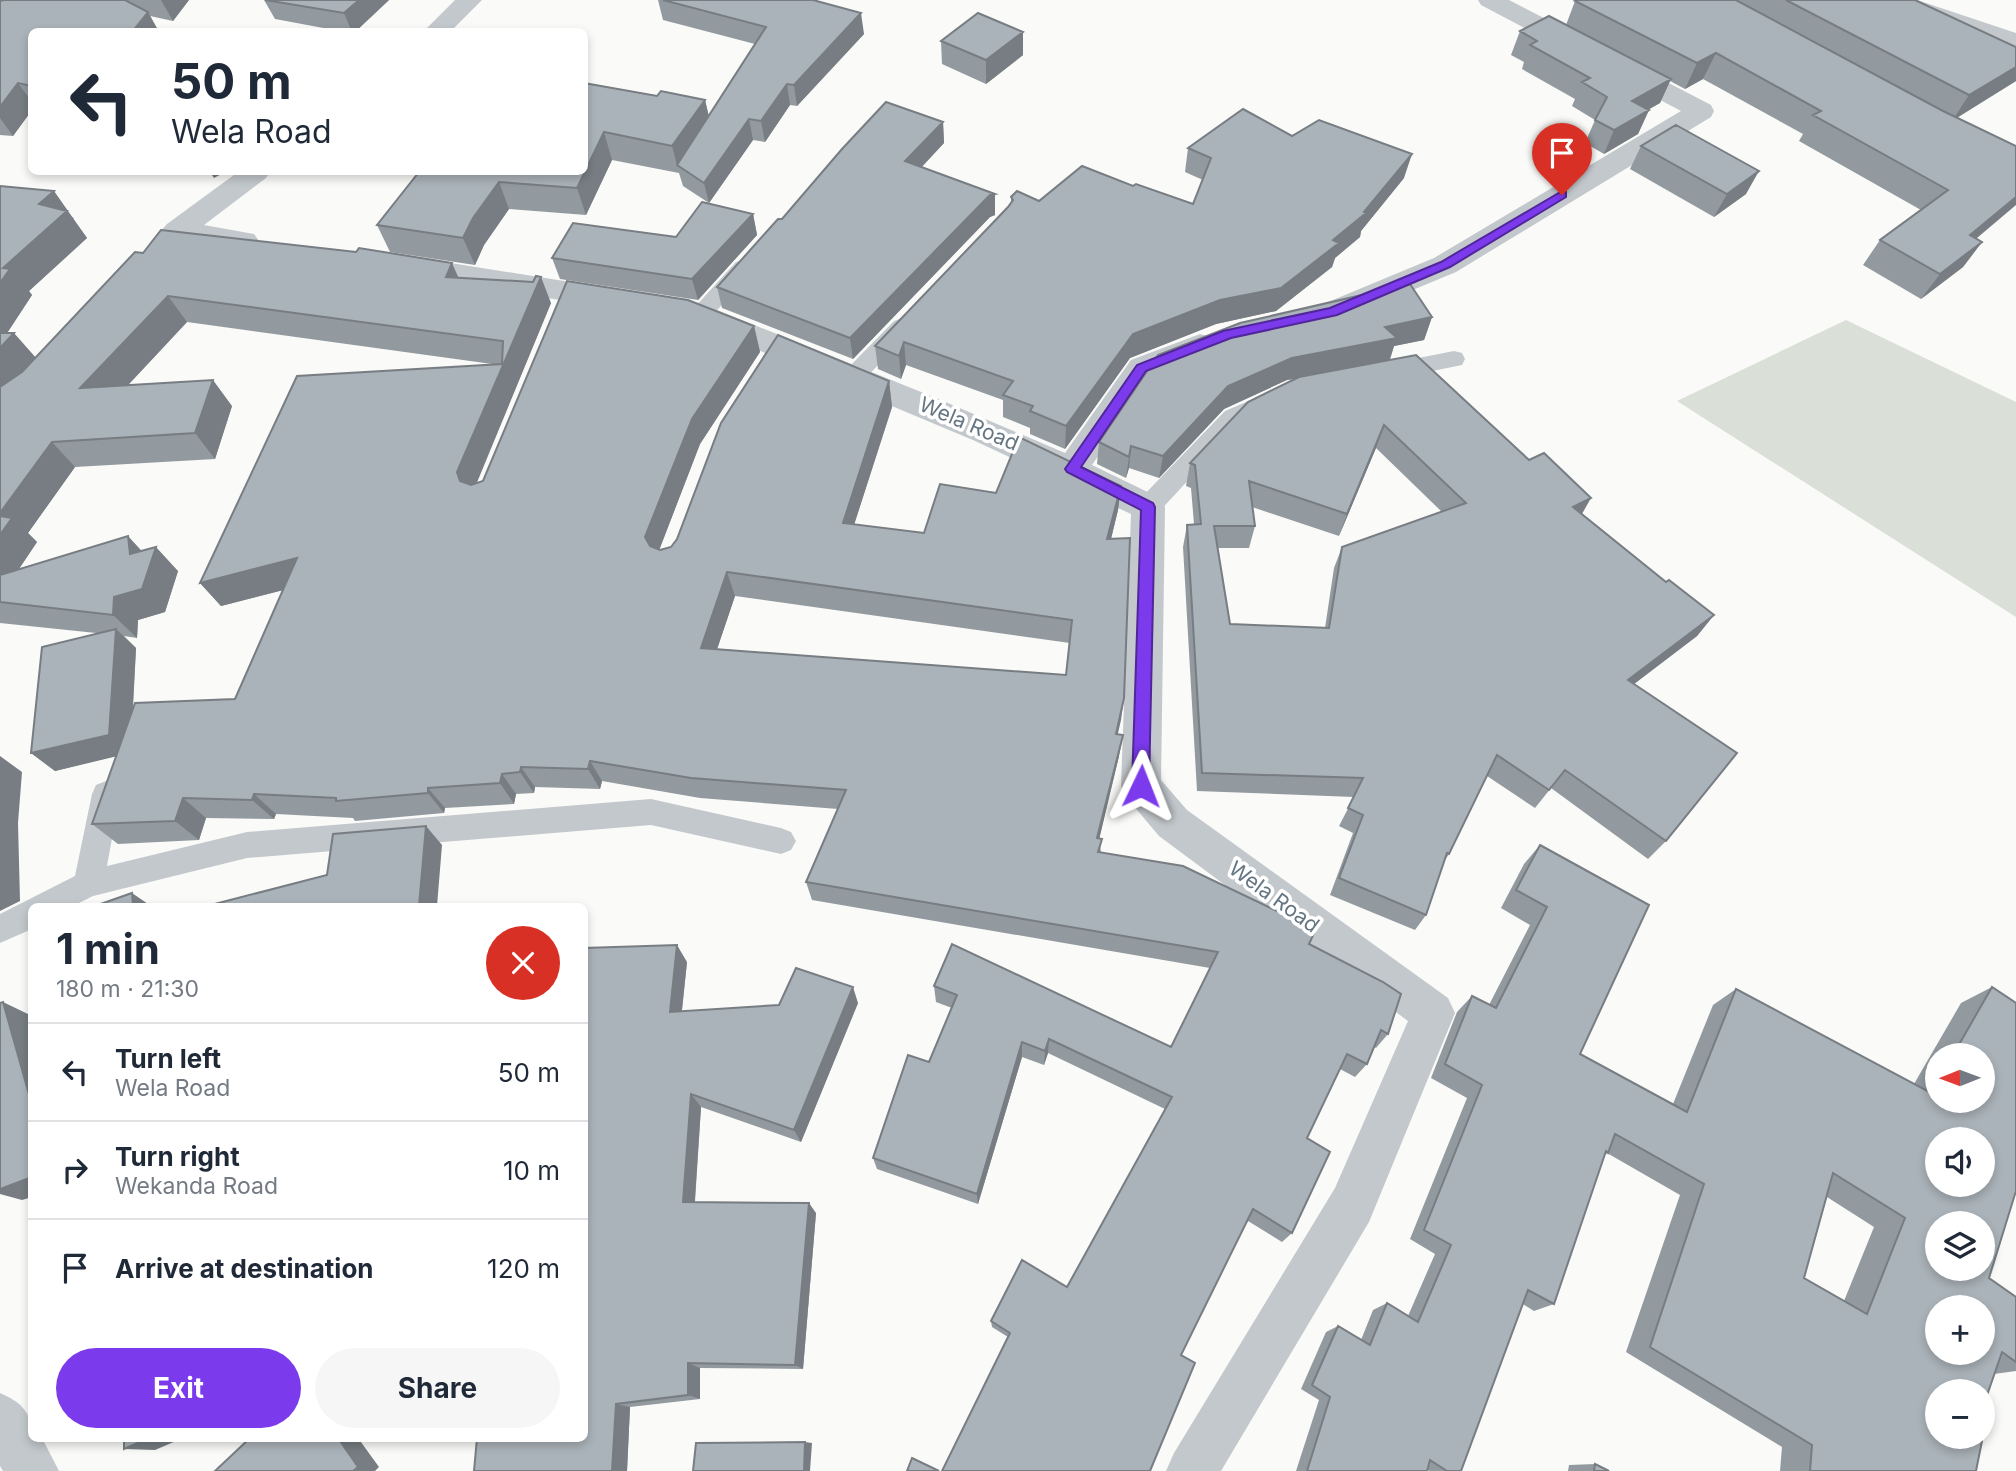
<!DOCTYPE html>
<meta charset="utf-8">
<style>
body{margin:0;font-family:Inter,sans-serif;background:#f6f6f7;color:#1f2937;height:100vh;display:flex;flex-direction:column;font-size:26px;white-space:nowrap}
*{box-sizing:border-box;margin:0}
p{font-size:23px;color:#747a83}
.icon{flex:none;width:38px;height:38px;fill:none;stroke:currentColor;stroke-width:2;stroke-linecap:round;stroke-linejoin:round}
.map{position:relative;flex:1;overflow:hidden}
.side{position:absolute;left:28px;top:903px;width:560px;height:539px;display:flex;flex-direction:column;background:#fff;border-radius:10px;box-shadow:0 4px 10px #0003}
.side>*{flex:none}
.guide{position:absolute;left:28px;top:28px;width:560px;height:147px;border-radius:10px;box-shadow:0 4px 10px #0003;background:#fff;color:#1f2937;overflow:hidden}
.needle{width:46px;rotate:269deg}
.fabs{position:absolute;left:1925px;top:1043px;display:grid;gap:14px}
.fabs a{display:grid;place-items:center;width:70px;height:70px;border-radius:50%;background:#fff;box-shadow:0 4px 10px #0003;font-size:35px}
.pin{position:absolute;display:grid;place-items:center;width:60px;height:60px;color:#fff;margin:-72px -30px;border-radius:50% 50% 50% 0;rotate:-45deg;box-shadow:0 0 7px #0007}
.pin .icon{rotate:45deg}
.me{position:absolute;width:77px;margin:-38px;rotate:2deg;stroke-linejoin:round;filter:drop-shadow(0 0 5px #0008)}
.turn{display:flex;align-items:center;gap:24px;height:147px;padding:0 28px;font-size:32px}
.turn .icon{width:91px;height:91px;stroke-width:2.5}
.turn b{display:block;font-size:49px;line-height:60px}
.round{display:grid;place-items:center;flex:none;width:74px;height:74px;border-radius:37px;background:#f6f6f7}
.summary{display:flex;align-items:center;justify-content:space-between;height:119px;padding:0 28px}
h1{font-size:42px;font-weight:700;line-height:52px}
.primary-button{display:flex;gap:14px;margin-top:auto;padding:14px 28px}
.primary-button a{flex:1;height:80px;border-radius:42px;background:#7c3aed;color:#fff;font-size:28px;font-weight:700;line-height:80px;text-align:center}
.primary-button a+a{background:#f6f6f7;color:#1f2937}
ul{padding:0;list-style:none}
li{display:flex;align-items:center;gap:21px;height:98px;padding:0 28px;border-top:2px solid #e0e1e3}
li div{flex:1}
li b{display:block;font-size:26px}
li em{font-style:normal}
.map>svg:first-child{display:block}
.green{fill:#dadfd7}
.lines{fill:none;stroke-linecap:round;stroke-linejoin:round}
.service{fill:#c3c8cc;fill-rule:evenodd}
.minor{fill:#c3c8cc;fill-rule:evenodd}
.wall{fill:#929a9f;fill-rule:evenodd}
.shaded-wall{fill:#777d82}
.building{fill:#aab3b9;stroke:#777d82;stroke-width:2;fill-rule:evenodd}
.route{fill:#7c3aed;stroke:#51269a;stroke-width:2}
.labels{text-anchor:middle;stroke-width:7;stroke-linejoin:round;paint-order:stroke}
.street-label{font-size:21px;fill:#657683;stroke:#fff}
</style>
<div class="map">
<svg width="2016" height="1471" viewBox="0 0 2016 1471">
<rect width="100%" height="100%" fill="#fafaf8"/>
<!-- green -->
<path class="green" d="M1846 320 2016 402V617L1677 401Z"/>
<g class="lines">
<!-- service -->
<path class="service" d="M744 260 752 262 755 267 752 272 709 319 701 322 693 319 690 314 693 309 736 262Z
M902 318 910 321 913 326 910 331 863 381 855 383 847 381 843 375 847 369 894 321Z
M1454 351 1462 353 1465 359 1462 365 1388 380 1380 378 1376 372 1380 366 1388 364Z
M1267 393 1275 395 1279 401 1275 407 1241 423 1157 514 1148 517 1139 514 1136 507 1139 500 1225 411Z
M106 781 116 785 120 794 107 866 247 832 651 799 781 828 791 832 796 841 791 850 781 854 651 825 247 858 93 896 73 906H32V929L0 943V914L75 876 92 794 96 785Z"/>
<!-- minor -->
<path class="minor" d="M455 0H482L450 32H423Z
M1478 0H1509L1711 105 1714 111 1711 117 1456 272 1350 316 1339 319 1328 316 1324 309 1328 302 1434 258 1681 111 1481 5Z
M1880 0H1917L2016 33V50L1883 5Z
M238 172H270L266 178 204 225 254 234 259 241 254 248 244 251 184 241C175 250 168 251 157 248L152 241 167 224Z
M407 256 614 289 625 292 629 299 625 306 614 309 396 273 392 266 396 259Z
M707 306 941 400 1065 453 1131 360 1200 334 1211 337 1216 345 1211 353 1153 376 1092 465 1160 498 1165 507 1161 780 1187 810 1448 998 1455 1013 1369 1222 1221 1471H1166L1174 1453 1335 1188 1408 1021 1159 836 1127 798 1121 786 1131 514 973 440 696 324 692 317 696 310Z
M0 1393C23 1403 32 1413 32 1438H42L59 1471H3L0 1466Z"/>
</g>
<!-- wall -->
<path class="wall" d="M0 0H189L173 21 150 16 159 32H32V110L13 136 0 135Z
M264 0H389L355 32H345L275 19Z
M658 0H813L864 34 797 106 790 105 765 142 753 140 709 203 683 186 679 173 612 160 586 215 509 209 484 245 475 265 390 252 377 225 419 172H584V83L657 96 705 100 709 116 755 44 663 20Z
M1578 0H1915L2016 47V81L1957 117 1976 239 1982 242 1963 267 1921 299 1863 265 1880 240 1921 210 1799 141 1803 134 1703 79 1685 89 1670 81 1660 103 1648 110H1649L1638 134 1604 154 1585 143 1595 120 1572 106 1575 99 1522 69 1524 62 1511 55 1520 31 1566 25 1575 1Z
M941 41 1023 55 986 84 942 64Z
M943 122 944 143 922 167 995 215 990 217 853 359 722 308 717 287 782 219Z
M1292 136 1404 178 1361 231 1360 237 1335 258 1332 267 1276 311 1216 324 1130 358 1065 449 1030 434V428L1003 417V400L906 365 901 379 878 369 875 346 1008 207 1011 203V197L1039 201 1193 204 1203 180 1185 172 1188 148Z
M1641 146 1746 194 1714 217 1630 169Z
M0 186 74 218 73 219 87 238 29 291 32 295 7 333 35 358 135 252 459 278 551 303 476 483 483 481 754 326 760 352 700 444 659 550H660L671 547 889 381 892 407 854 524 924 533 996 493 1121 486 1118 510 1111 539 1124 698 1117 734 1119 756 1099 838 1101 852 1309 944 1388 1034 1376 1048 1374 1047 1367 1064 1355 1077 1340 1069 1307 1138 1292 1233 1282 1242 1248 1221 1008 1337 992 1327 991 1321 1067 1287 1165 1109 1048 1053 1044 1065 1022 1057 978 1204 877 1169 873 1158 929 1062 952 1008 936 1002 934 986 1171 1047 1210 968 812 900 806 882 838 809 700 798 602 781 600 789 535 787 534 793 516 794 514 804 445 808 444 813 355 821 353 818 276 814 274 819 206 818 199 840 118 844 92 824 116 756 55 771 31 753 96 633 0 623ZM187 322 492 364 200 583 221 606 283 590 235 699 133 710 136 648 124 636 137 638 138 620 165 612 178 571 142 551 19 569 37 542 28 533 75 467 215 459 232 406 128 385ZM735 596 1070 643 1066 675 717 649Z
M753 214 757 235 698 300 560 279 552 258 676 237Z
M1432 317 1424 340 1394 346 1390 360 1666 582 1714 615 1697 636 1634 684 1666 841 1648 859 1551 788 1535 808 1487 776 1449 854 1443 863 1426 915 1415 930 1330 895 1353 833 1339 826 1354 797 1197 791 1183 547 1187 525 1194 524 1191 488 1186 486 1190 463 1296 379 1287 380 1224 409 1159 478 1129 468 1126 478 1097 464 1099 442ZM1376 448 1442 512 1342 547 1334 568 1325 628 1230 624 1218 548H1249L1255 526 1252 507 1339 536Z
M1540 845 1580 1054 1673 1104 1713 1005 1736 989 1914 1084 1961 1003 1992 987 1989 1278 2016 1297V1371L1994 1374 1937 1391 1976 1471H1780L1782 1447 1626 1352 1680 1195 1607 1153 1605 1155 1554 1304 1534 1311 1523 1304 1447 1471H1429L1428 1470 1427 1471H1296L1319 1400 1301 1389 1326 1332 1338 1326 1361 1340 1373 1310 1387 1303 1408 1316 1435 1254 1410 1239 1467 1098 1431 1078 1457 1012 1472 996 1489 1005 1530 925 1501 908 1524 864ZM1937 1055H1983L1937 1101ZM1827 1197 1874 1227 1844 1301 1804 1278Z
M687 962 682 1011 858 1003 801 1142 701 1107 695 1202 816 1213 803 1369 700 1368V1399L630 1407 627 1471H474Z
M1595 1464 1609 1471H1568L1569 1465Z"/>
<!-- shaded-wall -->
<path class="shaded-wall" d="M161 0H189L173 21Z
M359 0H389L355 32H352L344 13Z
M148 12 159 32H132Z
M861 13 864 34 797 106 794 85Z
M1023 32V55L986 84V60Z
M1716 53 1703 79 1685 89 1697 63Z
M2016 67V81L1952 121 1969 95Z
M1671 79 1660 103 1621 124 1632 101Z
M18 83 32 102V110L13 136 0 118V107Z
M787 84 790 105 765 142 761 121Z
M705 100 711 127 677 165 679 173 672 146Z
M1649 110 1638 134 1604 154 1614 130Z
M749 119 753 140 709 203 704 183Z
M943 122 944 143 906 183 905 161Z
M604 132 612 160 586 215 577 188Z
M1412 154 1404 178 1361 231 1360 237 1335 258 1332 267 1276 311 1216 324 1130 358 1065 449 1066 426 1133 334 1364 212Z
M1759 171 1746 194 1714 217 1727 194Z
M210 172H225L214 178Z
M499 182 509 209 484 245 475 265 463 238 473 218Z
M54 191 87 238 29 291 32 295 0 344V283L3 268 39 204Z
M995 194V215L990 217 853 359 850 338 990 195Z
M2016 197V205L1951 260 1970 235Z
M753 214 757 235 698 300 692 279Z
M1982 242 1963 267 1921 299 1940 274Z
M452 263 464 290 446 277Z
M541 277 551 303 471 497 460 481 457 472Z
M168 296 187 322 101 414 80 388Z
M1432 317 1424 340 1394 346 1389 361 1287 380 1224 409 1159 478 1163 456 1228 386 1292 358 1385 327Z
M754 326 760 352 700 444 655 561 645 537 692 419Z
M14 333 37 359 0 392V348Z
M904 342 906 365 901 379 899 356Z
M213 380 232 406 215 459 195 433Z
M889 381 892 407 847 547 843 523Z
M1384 425 1376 448 1339 536 1347 514Z
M52 442 75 467 28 533 37 542 0 597V513Z
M1131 446 1129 468 1126 478 1129 457Z
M1121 486 1118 510 1105 563 1107 539Z
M1591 498 1578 521 1573 507Z
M128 536 150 560 156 547 178 571 165 612 138 620 137 638 113 615 114 597 130 554Z
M297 558 315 582 221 606 200 583Z
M727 572 735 596 710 670 701 648Z
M1714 615 1697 636 1613 700 1628 680Z
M116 629 136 648 130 753 55 771 31 753Z
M1124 698 1121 720 1113 755 1116 734Z
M1123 735 1119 756 1095 857 1097 838Z
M0 756 22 772 18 823 20 901 0 911Z
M590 761 602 781 600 789 588 769Z
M521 767 535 787 534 793 520 772Z
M502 774 516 794 514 804 500 783Z
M428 788 445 808 444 813 428 793Z
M254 794 276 814 274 819 252 800Z
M183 798 206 818 199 840 175 821Z
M426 826 442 845 437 906H419Z
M132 893 151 906H133Z
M677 945 687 962 680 1027 670 1012Z
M853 987 858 1003 801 1142 794 1130Z
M3 1002 30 1015 32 1020V1105Z
M1049 1039 1048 1053 1044 1065 1045 1051Z
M1022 1042V1057L978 1204 977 1194Z
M691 1094 701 1107 694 1212 683 1202Z
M32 1177V1197L22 1200 0 1194V1189Z
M809 1203 816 1213 803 1369 795 1365Z
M688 1363 700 1368V1399L688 1395Z
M616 1404 630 1407 627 1471H612Z
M149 1438H183L155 1450 124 1449Z
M338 1438H358L379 1467 375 1471H353Z
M805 1442 812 1443 810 1471H804Z"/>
<!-- building -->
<path class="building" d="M4 0H125L148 12 132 32H32V86L18 83 0 107V1Z
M265 0H359L344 13Z
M663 0H813L861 13 794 85 787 84 761 121 749 119 704 183 677 165 766 27Z
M1578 0H1736L1943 111 2016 146V197L1970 235 1982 242 1940 274 1880 240 1948 190 1813 115 1821 111 1716 53 1697 63 1575 1Z
M1786 0H1915L2016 47V67L1969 95Z
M978 13 1023 32 986 60 941 41Z
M1549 16 1671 79 1632 101 1649 110 1614 130 1595 120 1607 97 1582 82 1590 78 1530 45 1537 41 1520 31Z
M584 83 657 96 661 91 705 100 672 146 604 132 577 188 499 182 473 218 463 238 377 225 419 172H584Z
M886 102 943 122 905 161 995 194 990 195 850 338 717 287 778 219H782L842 149Z
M1243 109 1292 136 1319 120 1412 154 1364 212 1366 213 1333 240 1339 243 1281 288 1220 300 1133 334 1066 426 1030 411 1033 406 1003 395 1013 381 904 342 899 356 875 346 1008 207 1013 200 1011 197 1017 191 1039 201 1082 166 1133 186 1136 184 1193 204 1211 158 1188 148Z
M1676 125 1759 171 1727 194 1641 146Z
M0 186 54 191 39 204 67 211 3 268 10 269 0 283Z
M702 202 753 214 692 279 552 258 573 223 676 237Z
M161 230 356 252 359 248 452 263 446 277 533 282 536 276 541 277 457 472 460 481 471 485 483 481 567 281 688 300 754 326 692 419 645 537 650 546 660 550 671 547 677 539 721 423 778 335 889 381 843 523 924 533 940 484 996 493 1019 437 1121 486 1107 539 1130 538 1124 698 1116 734 1123 735 1097 838 1102 839 1098 852 1183 866 1308 926 1315 931 1309 944 1383 982 1401 994 1388 1034 1381 1030 1367 1064 1347 1054 1307 1138 1330 1152 1292 1233 1253 1209 1181 1355 1195 1363 1150 1471H942L1010 1333 991 1321 1022 1260 1067 1287 1172 1097 1049 1039 1045 1051 1022 1042 977 1194 873 1158 908 1055 929 1062 957 995 934 986 952 944 1171 1047 1218 952 806 882 846 790 691 778 590 761 588 769 521 767 520 772 502 774 500 783 428 788V793L336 801V798L254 794 252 800 183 798 175 821 92 824 135 703 235 699 297 558 200 583 297 376 502 364 503 341 168 296 80 388 213 380 195 433 52 442 0 513V387L22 372 135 252 143 253ZM727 572 1072 620 1066 675 701 648Z
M1410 284 1432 317 1385 327 1397 338 1292 358 1228 386 1163 456 1131 446 1129 457 1099 442 1158 355 1240 323Z
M0 333H14L0 348Z
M1416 355 1529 460 1544 453 1591 498 1573 507 1666 582 1669 580 1714 615 1628 680 1737 753 1666 841 1565 770 1549 790 1497 755 1449 854 1447 853 1426 915 1339 878 1363 815 1348 808 1363 778 1202 773 1187 525 1201 524 1195 465 1190 463 1248 402 1299 377ZM1384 425 1466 503 1342 547 1329 628 1230 624 1214 526H1255L1249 481 1347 514Z
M0 516 12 518 0 535Z
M128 536 130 554 156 547 142 589 114 597 113 615 0 602V575Z
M116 629 109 735 31 753 42 647Z
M426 826 419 906H207L327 875 333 834Z
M1540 845 1649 905 1580 1054 1687 1112 1736 989 1931 1093 1937 1082V1101H1983V1055H1953L1992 987 2016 1003V1191L1989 1278 2016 1297V1362L2002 1352 1983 1407V1391H1937V1437H1974L1982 1441 1976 1471H1810L1812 1445 1650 1347 1704 1184 1615 1134 1608 1153 1606 1151 1554 1304 1528 1290 1461 1471H1447L1430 1460 1427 1471H1307L1330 1397 1312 1385 1338 1326 1370 1345 1387 1303 1418 1322 1451 1245 1424 1230 1482 1085 1445 1064 1472 996 1496 1008 1547 907 1516 890ZM1937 1139H1983V1185H1937ZM1833 1173 1905 1218 1867 1314 1804 1278ZM1937 1223H1983V1269H1937ZM1937 1307H1983V1353H1937Z
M132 893 133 906H95Z
M677 945 670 1012 779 1005 796 968 853 987 794 1130 691 1094 683 1202 809 1203 795 1365 688 1363V1395L616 1404 612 1471H474L477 1438H584V948Z
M3 1002 32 1105V1177L0 1189V1003Z
M124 1438H149L124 1449Z
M250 1438H338L358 1467 353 1471H215Z
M805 1442 804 1471H693L696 1443Z
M912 1458 939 1471H907Z
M1595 1464 1609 1471H1594Z"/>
<!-- route -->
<path class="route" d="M1562 191 1566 192V197L1450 267 1337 315 1231 338 1146 371 1081 467 1153 503 1155 507 1149 786 1146 791H1135L1132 786 1141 510 1067 472 1065 469 1137 365 1223 331 1330 308 1441 262Z"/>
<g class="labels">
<!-- street labels -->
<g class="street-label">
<text transform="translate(969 424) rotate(23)" y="7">Wela Road</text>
<text transform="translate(1274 897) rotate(36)" y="7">Wela Road</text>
</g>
</g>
</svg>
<div class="fabs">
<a><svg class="needle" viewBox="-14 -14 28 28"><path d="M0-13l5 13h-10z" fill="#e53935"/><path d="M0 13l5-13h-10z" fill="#747a83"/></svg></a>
<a><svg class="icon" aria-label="sound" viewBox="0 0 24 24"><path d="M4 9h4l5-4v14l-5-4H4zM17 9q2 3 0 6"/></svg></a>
<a><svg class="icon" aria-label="layers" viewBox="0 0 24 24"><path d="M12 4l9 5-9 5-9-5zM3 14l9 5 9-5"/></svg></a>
<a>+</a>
<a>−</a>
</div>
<div class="pin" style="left:1562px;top:195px;background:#d93025"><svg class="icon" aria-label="arrive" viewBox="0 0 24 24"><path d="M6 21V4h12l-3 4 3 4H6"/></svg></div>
<svg class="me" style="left:1141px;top:786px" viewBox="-20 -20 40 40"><path d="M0-17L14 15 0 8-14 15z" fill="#7c3aed" stroke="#fff" stroke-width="4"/></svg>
<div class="guide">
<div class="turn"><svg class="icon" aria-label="left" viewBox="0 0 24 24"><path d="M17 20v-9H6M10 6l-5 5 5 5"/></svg><div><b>50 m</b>Wela Road</div></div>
</div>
<section class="side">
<div class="summary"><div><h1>1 min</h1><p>180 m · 21:30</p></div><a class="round" style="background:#d93025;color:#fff"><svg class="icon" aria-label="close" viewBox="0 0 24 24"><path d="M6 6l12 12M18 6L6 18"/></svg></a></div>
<ul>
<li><svg class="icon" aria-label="left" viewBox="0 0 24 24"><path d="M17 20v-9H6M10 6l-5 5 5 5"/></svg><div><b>Turn left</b><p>Wela Road</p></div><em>50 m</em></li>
<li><svg class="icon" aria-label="right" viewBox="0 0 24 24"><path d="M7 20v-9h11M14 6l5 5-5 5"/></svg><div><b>Turn right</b><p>Wekanda Road</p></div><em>10 m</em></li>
<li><svg class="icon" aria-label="arrive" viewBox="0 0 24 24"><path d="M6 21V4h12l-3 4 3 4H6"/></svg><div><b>Arrive at destination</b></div><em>120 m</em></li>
</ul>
<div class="primary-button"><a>Exit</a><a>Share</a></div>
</section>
</div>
